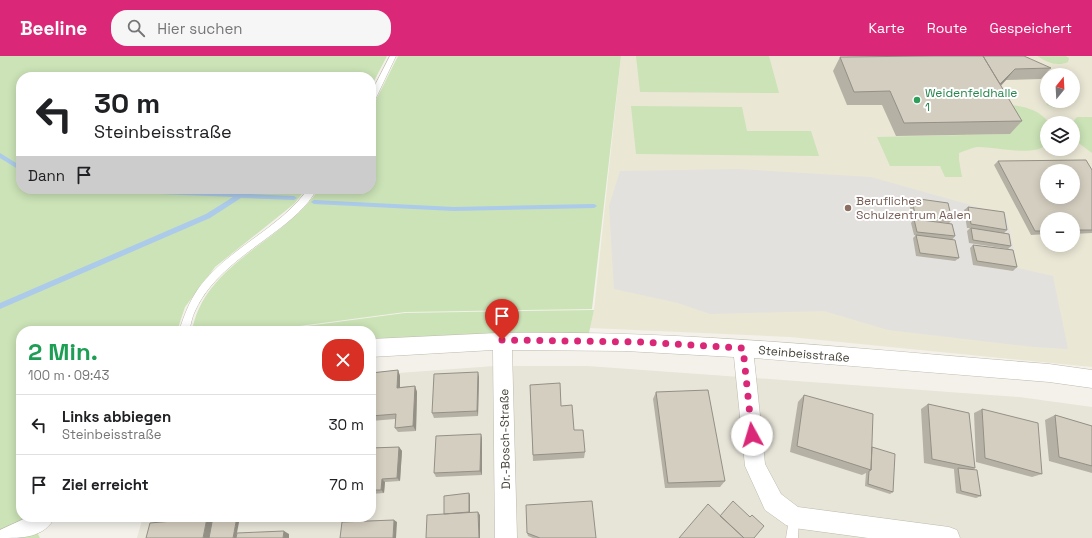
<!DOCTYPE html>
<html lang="de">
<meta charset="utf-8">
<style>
body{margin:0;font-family:"Space Grotesk",sans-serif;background:#f6f6f6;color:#202124;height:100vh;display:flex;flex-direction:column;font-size:15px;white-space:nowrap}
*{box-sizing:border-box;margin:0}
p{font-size:13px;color:#757577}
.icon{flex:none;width:22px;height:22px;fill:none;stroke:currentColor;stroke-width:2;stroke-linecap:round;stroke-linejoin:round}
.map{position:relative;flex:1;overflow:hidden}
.details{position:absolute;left:16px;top:270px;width:360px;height:196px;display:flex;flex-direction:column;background:#fff;border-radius:16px;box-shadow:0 2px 10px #0003}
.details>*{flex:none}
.hud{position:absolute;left:16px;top:16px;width:360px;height:122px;border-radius:16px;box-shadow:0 2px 10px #0003;background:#fff;color:#202124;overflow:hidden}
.needle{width:26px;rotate:18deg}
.buttons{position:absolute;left:1040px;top:12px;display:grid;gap:8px}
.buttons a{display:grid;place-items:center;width:40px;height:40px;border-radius:50%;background:#fff;box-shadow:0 2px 10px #0003;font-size:20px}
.pin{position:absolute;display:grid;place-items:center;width:34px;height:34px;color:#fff;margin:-41px -17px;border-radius:50% 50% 50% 0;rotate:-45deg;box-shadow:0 0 4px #0007}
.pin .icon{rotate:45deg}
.me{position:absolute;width:44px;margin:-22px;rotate:354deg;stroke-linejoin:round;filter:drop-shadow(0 0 3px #0008)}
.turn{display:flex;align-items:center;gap:14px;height:84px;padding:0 12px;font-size:18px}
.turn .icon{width:52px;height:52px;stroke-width:2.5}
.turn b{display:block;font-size:28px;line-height:34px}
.then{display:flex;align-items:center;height:38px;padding:0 12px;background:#0003;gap:8px;font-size:15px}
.round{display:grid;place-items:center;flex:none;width:42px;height:42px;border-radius:16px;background:#f6f6f6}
.overview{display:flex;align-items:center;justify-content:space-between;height:68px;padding:0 12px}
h1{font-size:24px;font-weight:600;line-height:30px;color:#1e9e55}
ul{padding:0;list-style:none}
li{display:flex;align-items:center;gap:12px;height:60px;padding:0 12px;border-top:1px solid #e0e0e0}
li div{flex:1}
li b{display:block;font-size:15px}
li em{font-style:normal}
header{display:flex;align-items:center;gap:24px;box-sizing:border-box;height:56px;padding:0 20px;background:#db2777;color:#fff}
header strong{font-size:19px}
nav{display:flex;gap:22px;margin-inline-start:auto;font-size:14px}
.search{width:280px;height:36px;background:#f6f6f6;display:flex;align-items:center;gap:10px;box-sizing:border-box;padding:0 14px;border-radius:16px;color:#757577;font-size:15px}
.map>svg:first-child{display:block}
.residential{fill:#e7e4d8}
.education{fill:#ebe7d5;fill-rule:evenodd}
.green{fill:#cbe3b7}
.parking{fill:#e2e1de}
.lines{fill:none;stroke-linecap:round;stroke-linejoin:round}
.stream{fill:#accaea;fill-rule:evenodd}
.service-casing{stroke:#bebaad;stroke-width:1}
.minor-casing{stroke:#bebaad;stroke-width:1}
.service{fill:#fff;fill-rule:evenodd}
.minor{fill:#fff;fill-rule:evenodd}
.wall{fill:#b6b1a5}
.shaded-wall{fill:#949086}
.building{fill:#d4cec0;stroke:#949086;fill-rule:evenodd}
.route{stroke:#db2777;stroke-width:7;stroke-dasharray:0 12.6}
.leisure-dot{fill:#2e9e5b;stroke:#fff;stroke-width:1.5}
.education-dot{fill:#8d6e63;stroke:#fff;stroke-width:1.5}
.labels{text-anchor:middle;stroke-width:4;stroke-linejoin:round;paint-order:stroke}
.leisure-label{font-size:12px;fill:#27864d;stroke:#fff;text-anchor:start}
.education-label{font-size:12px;fill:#785e54;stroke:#fff;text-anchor:start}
.street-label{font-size:12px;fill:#464339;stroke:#fff}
</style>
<header>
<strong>Beeline</strong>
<div class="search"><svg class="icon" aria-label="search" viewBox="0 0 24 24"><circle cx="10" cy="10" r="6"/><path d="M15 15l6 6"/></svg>Hier suchen</div>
<nav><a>Karte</a><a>Route</a><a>Gespeichert</a></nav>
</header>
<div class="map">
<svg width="1092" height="482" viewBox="0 0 1092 482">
<rect width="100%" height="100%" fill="#f3f1ea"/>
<!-- residential -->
<path class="residential" d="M495 310H587L1019 341 1092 351V482H137L143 461H371V319Z"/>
<!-- education -->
<path class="education" d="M621 0H1092V311L790 281 590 272 594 254ZM1047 19H1073V45H1047ZM1047 67H1073V93H1047ZM1047 115H1073V141H1047ZM1047 163H1073V189H1047Z"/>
<!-- green -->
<path class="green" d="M0 0H387L371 31V21H21V133H306L294 148 215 211 185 251 177 275H21V461H44L34 470 40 482H0Z
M398 0H621L592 253 405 256 262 275H192C204 207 284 186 319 133H371V54Z
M636 0H769L779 37 640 36Z
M1037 0H1066L1069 2 1068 6C1057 11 1047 6 1037 0Z
M1045 42H1047V45H1072V48C1063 52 1057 54 1047 49Z
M992 47C1012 49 1036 49 1049 67H1047V88C1034 102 994 90 977 91 971 92 965 95 959 97V104L962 121H945L940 110H890L877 81 1010 78Z
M631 50 742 51 747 75H811L819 100 636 98Z
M1077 61H1092V97L1073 83 1072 67Z
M594 254 587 286 371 292V275H269L405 257Z"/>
<!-- parking -->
<path class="parking" d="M738 113 871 121 1006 159 1018 212 1053 220 1068 293 1034 291 888 274 824 255 710 258 678 247 614 233 609 150 620 115Z"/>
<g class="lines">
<!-- stream -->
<path class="stream" d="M0 97 21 110V115L0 102Z
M83 133H134L294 140 297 142 294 144 241 142 210 162 0 253V247L206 158 233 141 86 135Z
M314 144 454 151 594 148 597 150 594 152 454 155 314 148 311 146Z"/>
<defs>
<path id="service" d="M390 0H396L375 44 371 47V37Z
M308 133H317C307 151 291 164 275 176 246 198 211 220 195 255 192 261 191 268 189 275H179C184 260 189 246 198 233 227 192 279 174 308 133Z
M794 456 798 457 799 461 798 482H786L790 457Z"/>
<path id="minor" d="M502 276 507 277C688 274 868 294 1049 308L1092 314V332L1049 326 754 302 765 408 781 438 798 451 949 471 957 474 960 482H868L794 472 786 469 765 454 745 410 734 301 625 295 512 294 517 482H495L493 294 371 301V283L497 277Z
M28 461H55C44 482 23 482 0 482V474Z"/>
</defs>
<!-- service casing -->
<use href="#service" class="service-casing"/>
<!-- minor casing -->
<use href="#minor" class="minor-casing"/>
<!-- service -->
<use href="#service" class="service"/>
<!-- minor -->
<use href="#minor" class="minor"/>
</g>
<!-- wall -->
<path class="wall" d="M840 1 1051 12 1041 23 1006 24 1001 30 1022 65 1010 78 896 80 882 49H847L833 15Z
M998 105 1092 114V177L1073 178V163H1047V178L1031 179 994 109Z
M912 142 952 164 949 167 912 163 909 146Z
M968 151 1007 174 1004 177 1011 190 1008 193 969 187 967 175 970 172H967L964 154Z
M914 163 955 180 952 184 959 202 955 205 916 200 913 182 916 179H914L911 167Z
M973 189 1017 211 1013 215 973 209 970 192Z
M398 314 400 320V331L415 330 417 336 416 375 398 376 395 372V363L371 365V317Z
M479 321 478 360 434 362 432 357Z
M530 329 561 350 574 374 585 396 584 402 533 405Z
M656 336 725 425 720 431 665 432 653 343Z
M804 339 872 391 893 436 890 438 865 430 866 417 862 419 790 396 798 346Z
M928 348 975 412 972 414 981 440 976 442 956 437 954 414V413L924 407 921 353Z
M982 353 1042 418 1032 421 976 406 974 357Z
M1055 359 1092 370V417L1049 405 1045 364Z
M482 382V419L436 421 434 417Z
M399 391 402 395 400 425 385 426 384 437 371 438V392Z
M527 477 596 482H533L528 480Z"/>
<!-- shaded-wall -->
<path class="shaded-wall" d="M1015 13 1006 24 989 41 997 30Z
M398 314 400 320V337L397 332Z
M478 316 479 321 478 360 477 355Z
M415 330 417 336 416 375 413 370Z
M481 378 482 382V419L480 415Z
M399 391 402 395 400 425 397 422Z
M382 423 385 426 384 437 381 434Z
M469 437 470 439V459L469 458Z
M478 456 480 459V482H479Z
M237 461H240L236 482H233Z
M207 462 216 466 214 482H203Z
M394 464 397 466 396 482H393Z
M284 475 289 478V482H283Z"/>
<!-- building -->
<path class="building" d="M933 0H983L1022 65 904 67 890 35 854 36 840 1Z
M983 0H1024L1051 12 1015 13 1000 28Z
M1086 104 1092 114V174H1073V163H1047V175H1035L998 105ZM1047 115H1073V141H1047Z
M912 142 948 147 952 164 915 159Z
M968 151 1004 156 1007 174 971 168Z
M914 163 952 168 955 180 917 176Z
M971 172 1009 178 1011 190 973 184Z
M916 179 955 184 959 202 920 197Z
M973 189 1013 194 1017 211 977 205Z
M398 314 397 332 415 330 413 370 395 372 396 358 371 360V317Z
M478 316 477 355 432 357 434 318Z
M560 327 561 350 572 349 574 374H583L585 396 533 399 530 329Z
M708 334 725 425 668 427 656 336Z
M804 339 873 358 871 414 797 390Z
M928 348 969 357 975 412 932 403Z
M982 353 1038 367 1042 418 985 402Z
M1055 359 1092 370V410L1059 401Z
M481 378 480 415 434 417 436 380Z
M399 391 397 422 382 423 381 434H371V392Z
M872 391 895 398 893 436 868 428 869 415 871 414Z
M958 412 977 414 981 440 961 435Z
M469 437V456L444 458V440Z
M592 445 596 482H540L527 477 526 449Z
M733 445 750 461 752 459 764 470 754 482H744L720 460Z
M708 448 744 482H679Z
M478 456 479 482H426L427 459Z
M213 461H237L233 482H209Z
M207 462 203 482H146L150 467Z
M394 464 393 482H340L342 466Z
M284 475 283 482H236L237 477Z"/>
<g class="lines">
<!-- route -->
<path class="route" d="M502 284 641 286 743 292 752 379"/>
</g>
<!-- markers -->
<circle class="leisure-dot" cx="917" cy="44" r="4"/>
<circle class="education-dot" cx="848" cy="152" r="4"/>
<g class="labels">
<!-- leisure labels -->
<g class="leisure-label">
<text x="925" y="41">Weidenfeldhalle<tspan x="925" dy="14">1</tspan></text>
</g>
<!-- education labels -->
<g class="education-label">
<text x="856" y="149">Berufliches<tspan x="856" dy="14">Schulzentrum Aalen</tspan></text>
</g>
<!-- street labels -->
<g class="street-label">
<text transform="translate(804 298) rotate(5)" y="4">Steinbeisstraße</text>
<text transform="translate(505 383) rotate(-91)" y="4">Dr.-Bosch-Straße</text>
</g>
</g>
</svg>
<div class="buttons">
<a><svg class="needle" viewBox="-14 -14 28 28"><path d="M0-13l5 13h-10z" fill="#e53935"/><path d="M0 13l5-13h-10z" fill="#757577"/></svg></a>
<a><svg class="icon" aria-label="layers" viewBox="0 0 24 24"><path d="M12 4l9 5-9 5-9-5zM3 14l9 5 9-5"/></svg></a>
<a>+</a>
<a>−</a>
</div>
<div class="pin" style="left:502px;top:284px;background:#d93025"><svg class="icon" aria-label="arrive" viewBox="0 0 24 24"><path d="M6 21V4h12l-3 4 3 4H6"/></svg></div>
<svg class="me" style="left:752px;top:379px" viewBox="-20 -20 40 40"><circle r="19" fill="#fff"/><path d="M0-13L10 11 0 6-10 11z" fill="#db2777"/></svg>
<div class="hud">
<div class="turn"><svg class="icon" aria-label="left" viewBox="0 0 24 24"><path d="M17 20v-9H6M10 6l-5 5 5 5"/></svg><div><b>30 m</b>Steinbeisstraße</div></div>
<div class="then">Dann<svg class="icon" aria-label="arrive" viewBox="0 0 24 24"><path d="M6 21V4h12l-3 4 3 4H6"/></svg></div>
</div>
<section class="details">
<div class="overview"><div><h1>2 Min.</h1><p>100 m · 09:43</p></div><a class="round" style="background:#d93025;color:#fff"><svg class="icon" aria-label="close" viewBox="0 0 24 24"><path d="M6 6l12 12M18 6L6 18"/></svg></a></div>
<ul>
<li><svg class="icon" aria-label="left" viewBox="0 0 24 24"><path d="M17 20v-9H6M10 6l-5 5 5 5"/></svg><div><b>Links abbiegen</b><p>Steinbeisstraße</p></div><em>30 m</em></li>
<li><svg class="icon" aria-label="arrive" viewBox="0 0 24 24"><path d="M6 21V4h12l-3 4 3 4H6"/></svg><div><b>Ziel erreicht</b></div><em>70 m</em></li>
</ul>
</section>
</div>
